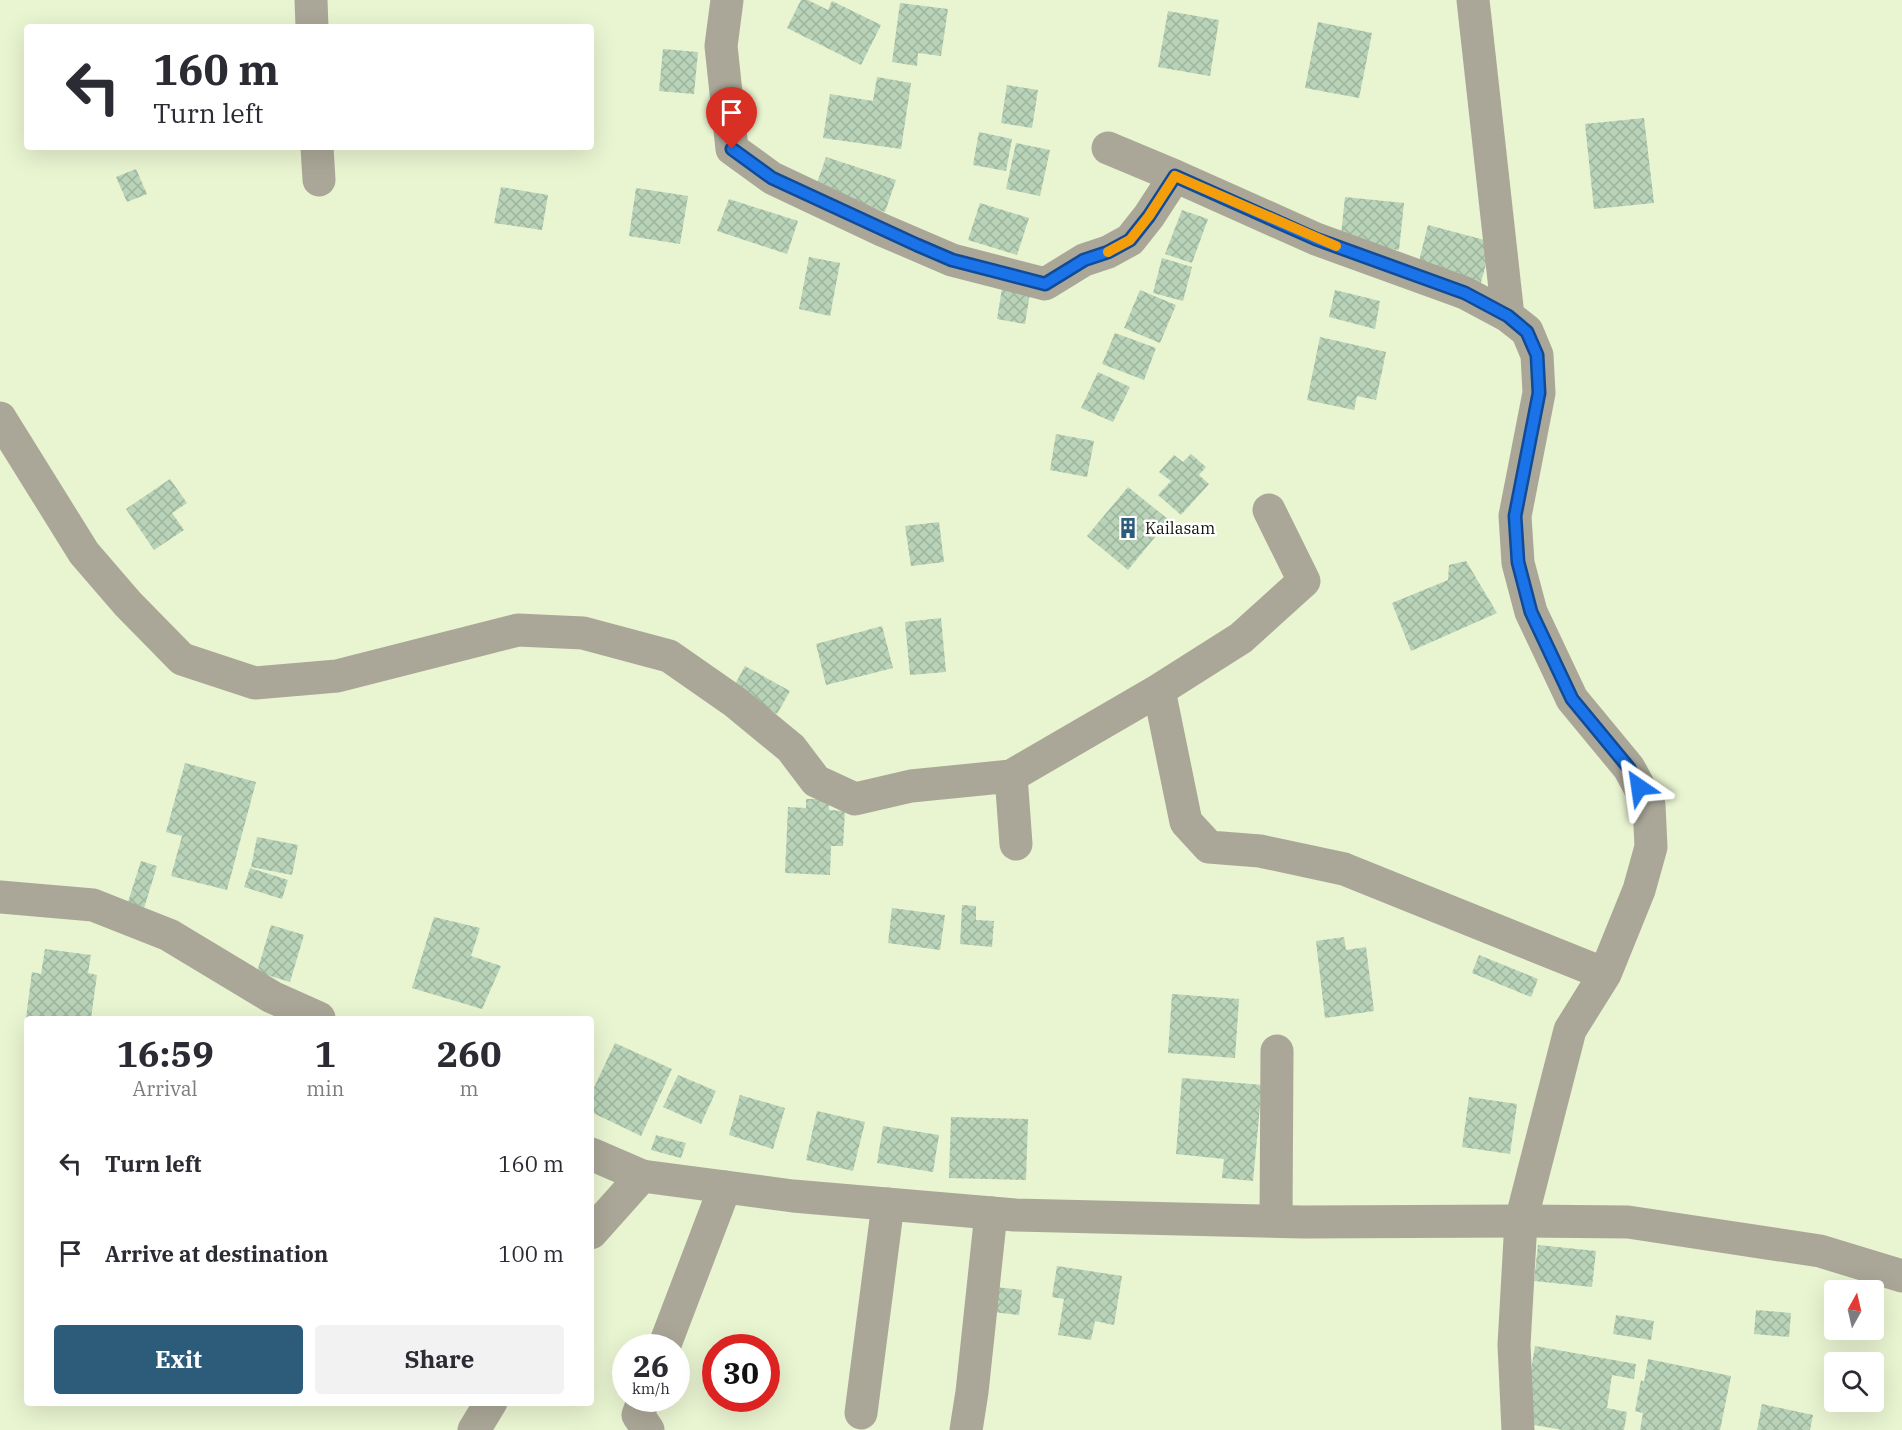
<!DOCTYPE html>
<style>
body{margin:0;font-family:"IBM Plex Serif",serif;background:#f2f2f3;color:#2b2b33;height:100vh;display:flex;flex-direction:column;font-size:22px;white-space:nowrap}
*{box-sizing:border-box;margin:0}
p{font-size:20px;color:#7c7c81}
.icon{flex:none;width:33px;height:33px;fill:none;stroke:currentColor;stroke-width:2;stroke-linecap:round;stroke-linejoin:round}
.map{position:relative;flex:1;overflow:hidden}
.drawer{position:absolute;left:24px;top:1016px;width:570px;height:390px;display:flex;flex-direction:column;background:#fff;border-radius:6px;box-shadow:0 6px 24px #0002}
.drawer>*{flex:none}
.hud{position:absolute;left:24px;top:24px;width:570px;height:126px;border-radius:6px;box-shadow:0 6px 24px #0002;background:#fff;color:#2b2b33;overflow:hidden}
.needle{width:39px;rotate:8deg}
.tools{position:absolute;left:1824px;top:1280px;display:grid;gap:12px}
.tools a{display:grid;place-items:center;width:60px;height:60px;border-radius:6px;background:#fff;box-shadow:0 6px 24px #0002;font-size:30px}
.speed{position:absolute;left:612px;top:1334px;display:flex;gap:12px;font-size:30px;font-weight:700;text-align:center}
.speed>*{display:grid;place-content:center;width:78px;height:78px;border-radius:50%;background:#fff;box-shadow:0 6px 24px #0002;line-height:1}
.speed small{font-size:15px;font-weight:400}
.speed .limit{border:9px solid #d22;background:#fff;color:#111}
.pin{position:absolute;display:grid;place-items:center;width:51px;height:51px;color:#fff;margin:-62px -26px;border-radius:50% 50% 50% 0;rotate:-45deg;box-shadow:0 0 6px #0007}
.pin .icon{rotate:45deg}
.me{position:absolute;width:66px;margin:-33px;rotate:328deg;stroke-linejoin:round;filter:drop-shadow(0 0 4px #0008)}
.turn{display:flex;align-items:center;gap:21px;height:126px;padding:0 30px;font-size:27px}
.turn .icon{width:78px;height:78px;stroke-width:2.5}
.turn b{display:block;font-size:42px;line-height:51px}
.eta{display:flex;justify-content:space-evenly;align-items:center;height:102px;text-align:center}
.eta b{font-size:36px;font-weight:700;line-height:42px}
.action{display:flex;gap:12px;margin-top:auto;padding:12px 30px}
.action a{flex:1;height:69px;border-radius:6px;background:#2d5c7b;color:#fff;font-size:24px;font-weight:700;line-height:69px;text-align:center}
.action a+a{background:#f2f2f3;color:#2b2b33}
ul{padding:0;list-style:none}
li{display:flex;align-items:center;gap:18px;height:90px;padding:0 30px}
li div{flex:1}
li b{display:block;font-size:22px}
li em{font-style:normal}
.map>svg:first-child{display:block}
.building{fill:url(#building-cross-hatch)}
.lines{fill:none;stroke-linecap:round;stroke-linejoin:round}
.minor{stroke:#aaa798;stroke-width:33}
.tertiary{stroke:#aaa798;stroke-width:33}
.route-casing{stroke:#114b97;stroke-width:15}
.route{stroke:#1a73e8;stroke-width:10}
.slow{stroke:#f59e0b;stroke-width:10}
.labels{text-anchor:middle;stroke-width:5;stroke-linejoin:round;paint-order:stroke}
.poi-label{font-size:16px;fill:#121509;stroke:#fff;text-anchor:start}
</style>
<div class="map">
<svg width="1902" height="1430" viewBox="0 0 1902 1430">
<defs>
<pattern id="building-cross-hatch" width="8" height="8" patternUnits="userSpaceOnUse" patternTransform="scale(1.5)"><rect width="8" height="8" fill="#b8d3b8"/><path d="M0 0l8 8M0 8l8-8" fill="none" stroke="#9db49d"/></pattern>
</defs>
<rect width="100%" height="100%" fill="#e9f4d1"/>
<!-- building -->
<path class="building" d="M801 0H808L828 10 832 1 881 25 861 65 787 28Z
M900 3 948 9 941 56 918 53 917 66 892 62Z
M1168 11 1219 20 1210 76 1158 67Z
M1318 22 1372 33 1359 98 1305 88Z
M663 49 698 52 694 94 659 91Z
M877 77 911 83 901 149 823 138 830 94 873 101Z
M1007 85 1038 90 1032 128 1001 123Z
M1644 118 1654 203 1594 209 1585 124Z
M979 132 1012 139 1006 171 973 165Z
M1016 143 1050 150 1040 196 1006 189Z
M826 157 896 180 885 212 815 189Z
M136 169 147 194 127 202 116 177Z
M501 187 548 195 542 230 494 223Z
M636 188 688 196 680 244 629 236Z
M1345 197 1404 203 1399 250 1340 244Z
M729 199 798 221 787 254 717 231Z
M980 203 1029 218 1017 255 968 240Z
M1182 210 1208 219 1192 263 1165 254Z
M1428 225 1492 242 1480 286 1417 269Z
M809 257 840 263 830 316 799 309Z
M1162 258 1192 267 1183 301 1153 293Z
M1003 282 1031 287 1025 324 997 319Z
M1140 290 1176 305 1160 343 1124 328Z
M1335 290 1380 301 1375 329 1329 317Z
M1115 333 1156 348 1144 380 1102 364Z
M1320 337 1386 352 1376 400 1357 396 1354 410 1307 400Z
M1098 372 1130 387 1113 422 1081 408Z
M1056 434 1094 441 1087 477 1050 470Z
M1191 454 1206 467 1199 475 1209 484 1181 515 1158 495 1171 481 1159 472 1174 455 1183 462Z
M170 479 187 503 172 513 184 530 154 550 126 509Z
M1128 487 1169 520 1128 570 1087 536Z
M939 522 944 562 911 566 905 526Z
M1466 561 1497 613 1411 651 1392 603 1448 580 1449 565Z
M941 618 946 672 910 675 905 622Z
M882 626 893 668 826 685 816 644Z
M745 666 790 691 777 714 732 690Z
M185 763 256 782 227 890 171 876 182 836 166 832Z
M806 799H829V810L845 811 843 846H831L830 875 785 873 788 807 806 808Z
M257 837 298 845 292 875 251 867Z
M141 861 157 866 144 908 128 902Z
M250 868 288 880 282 899 244 887Z
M962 905 976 906V920L994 921 992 947 960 944Z
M892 908 945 915 940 950 888 943Z
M434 917 480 928 471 956 501 966 482 1009 412 988Z
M271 925 304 935 290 982 257 972Z
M1344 937 1346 950 1366 947 1374 1011 1325 1018 1316 941Z
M45 949 91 955 88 973 97 975 91 1018H26L32 972 41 974Z
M1479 955 1538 979 1531 997 1472 973Z
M1172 994 1239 999 1235 1058 1168 1053Z
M615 1043 672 1069 641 1136 591 1112V1094Z
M678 1075 716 1091 701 1124 663 1107Z
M1182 1078 1262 1085 1253 1181 1222 1178 1224 1159 1176 1154Z
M740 1095 785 1108 773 1149 729 1135Z
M1469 1097 1517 1104 1510 1154 1462 1147Z
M817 1111 865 1122 853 1171 806 1160Z
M951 1117 1028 1119 1026 1180 949 1178Z
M883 1126 939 1135 933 1172 877 1163Z
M656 1135 686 1143 681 1158 651 1150Z
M1538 1245 1596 1251 1592 1287 1534 1281Z
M1057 1266 1122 1276 1114 1325 1095 1321 1091 1340 1058 1335 1064 1299 1052 1297Z
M996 1287 1022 1290 1019 1315 993 1312Z
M1756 1310 1791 1313 1789 1337 1754 1334Z
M1616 1315 1654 1321 1651 1340 1613 1334Z
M1535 1346 1636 1364 1634 1379 1612 1375 1607 1408 1627 1412 1624 1430H1563L1522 1423Z
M1648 1359 1731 1376 1720 1430H1640L1643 1413 1635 1411 1641 1380 1644 1382Z
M1762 1404 1813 1415 1810 1430H1757Z"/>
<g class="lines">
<!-- minor -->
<path class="minor" d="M311 0 312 27
M727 0 721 46 732 149 772 178 882 230 952 260 1045 284 1084 260 1108 252 1130 240 1149 216 1175 176
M1473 0 1508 316
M317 147 319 180
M1108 148 1175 176 1316 239 1465 293 1508 316 1527 331 1537 355 1539 393 1515 516 1518 563 1531 612 1572 699 1629 768 1649 805 1651 847 1639 890 1605 974 1570 1030 1521 1221 1514 1345 1518 1430
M0 418 84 553 128 604 182 659 255 683 337 676 518 630 583 633 669 656 735 702 791 748 816 781 855 799 911 786 1011 776 1159 690 1241 638 1304 581 1269 510
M1159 690 1186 822 1209 847 1260 851 1344 869 1605 974
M1011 776 1016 844
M1276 1221 1277 1051
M591 1233 642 1176
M664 1347 725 1187
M644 1398 638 1415 648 1430
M861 1413 888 1204
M474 1430 491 1402
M966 1430 972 1392 991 1213"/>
<!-- tertiary -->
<path class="tertiary" d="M0 897 93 905 169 935 272 997 319 1018
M591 1154 642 1176 793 1196 1015 1215 1303 1222 1521 1221 1628 1222 1820 1251 1902 1276"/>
</g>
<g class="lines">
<defs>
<path id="route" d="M732 149 772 178 917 245 952 260 1045 284 1084 260 1108 252 1130 240 1149 216 1175 176 1316 239 1465 293 1508 316 1527 332 1537 355 1539 393 1515 516 1518 562 1531 612 1572 699 1629 768 1639 787"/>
</defs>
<!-- route casing -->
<use href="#route" class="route-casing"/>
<!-- route -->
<use href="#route" class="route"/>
<!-- slow -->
<path class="slow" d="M1108 252 1130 240 1149 216 1175 176 1336 246"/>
</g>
<!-- icons -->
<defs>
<symbol id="building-bare" viewBox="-9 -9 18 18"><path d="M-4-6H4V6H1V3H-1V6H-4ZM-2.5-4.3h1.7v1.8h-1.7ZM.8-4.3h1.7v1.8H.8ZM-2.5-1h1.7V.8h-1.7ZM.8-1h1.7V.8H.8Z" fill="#2d5c7b" stroke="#fff" stroke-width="2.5" paint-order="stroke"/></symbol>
</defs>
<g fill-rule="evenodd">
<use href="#building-bare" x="1113" y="513" width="30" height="30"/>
</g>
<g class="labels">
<!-- poi labels -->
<g class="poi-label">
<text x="1145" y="534">Kailasam</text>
</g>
</g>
</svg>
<div class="tools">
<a><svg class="needle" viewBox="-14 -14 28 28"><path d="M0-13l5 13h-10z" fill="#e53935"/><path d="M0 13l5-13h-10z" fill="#7c7c81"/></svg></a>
<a><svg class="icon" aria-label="search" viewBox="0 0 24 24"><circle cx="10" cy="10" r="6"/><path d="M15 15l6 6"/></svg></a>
</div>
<div class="speed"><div>26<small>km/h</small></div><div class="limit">30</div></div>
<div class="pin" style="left:732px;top:149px;background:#d93025"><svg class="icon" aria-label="arrive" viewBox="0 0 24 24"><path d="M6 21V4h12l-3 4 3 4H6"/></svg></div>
<svg class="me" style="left:1639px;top:787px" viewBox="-20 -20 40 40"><path d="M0-17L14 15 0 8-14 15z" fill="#1a73e8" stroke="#fff" stroke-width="4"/></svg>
<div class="hud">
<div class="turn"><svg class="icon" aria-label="left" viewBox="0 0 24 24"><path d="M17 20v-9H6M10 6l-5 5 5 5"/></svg><div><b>160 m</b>Turn left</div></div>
</div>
<section class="drawer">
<div class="eta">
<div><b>16:59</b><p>Arrival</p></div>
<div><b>1</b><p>min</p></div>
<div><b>260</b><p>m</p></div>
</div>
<ul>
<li><svg class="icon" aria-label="left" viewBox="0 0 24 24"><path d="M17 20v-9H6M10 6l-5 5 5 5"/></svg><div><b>Turn left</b></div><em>160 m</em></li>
<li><svg class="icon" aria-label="arrive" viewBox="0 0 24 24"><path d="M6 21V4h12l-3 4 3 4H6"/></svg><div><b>Arrive at destination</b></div><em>100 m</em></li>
</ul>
<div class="action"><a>Exit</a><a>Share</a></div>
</section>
</div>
